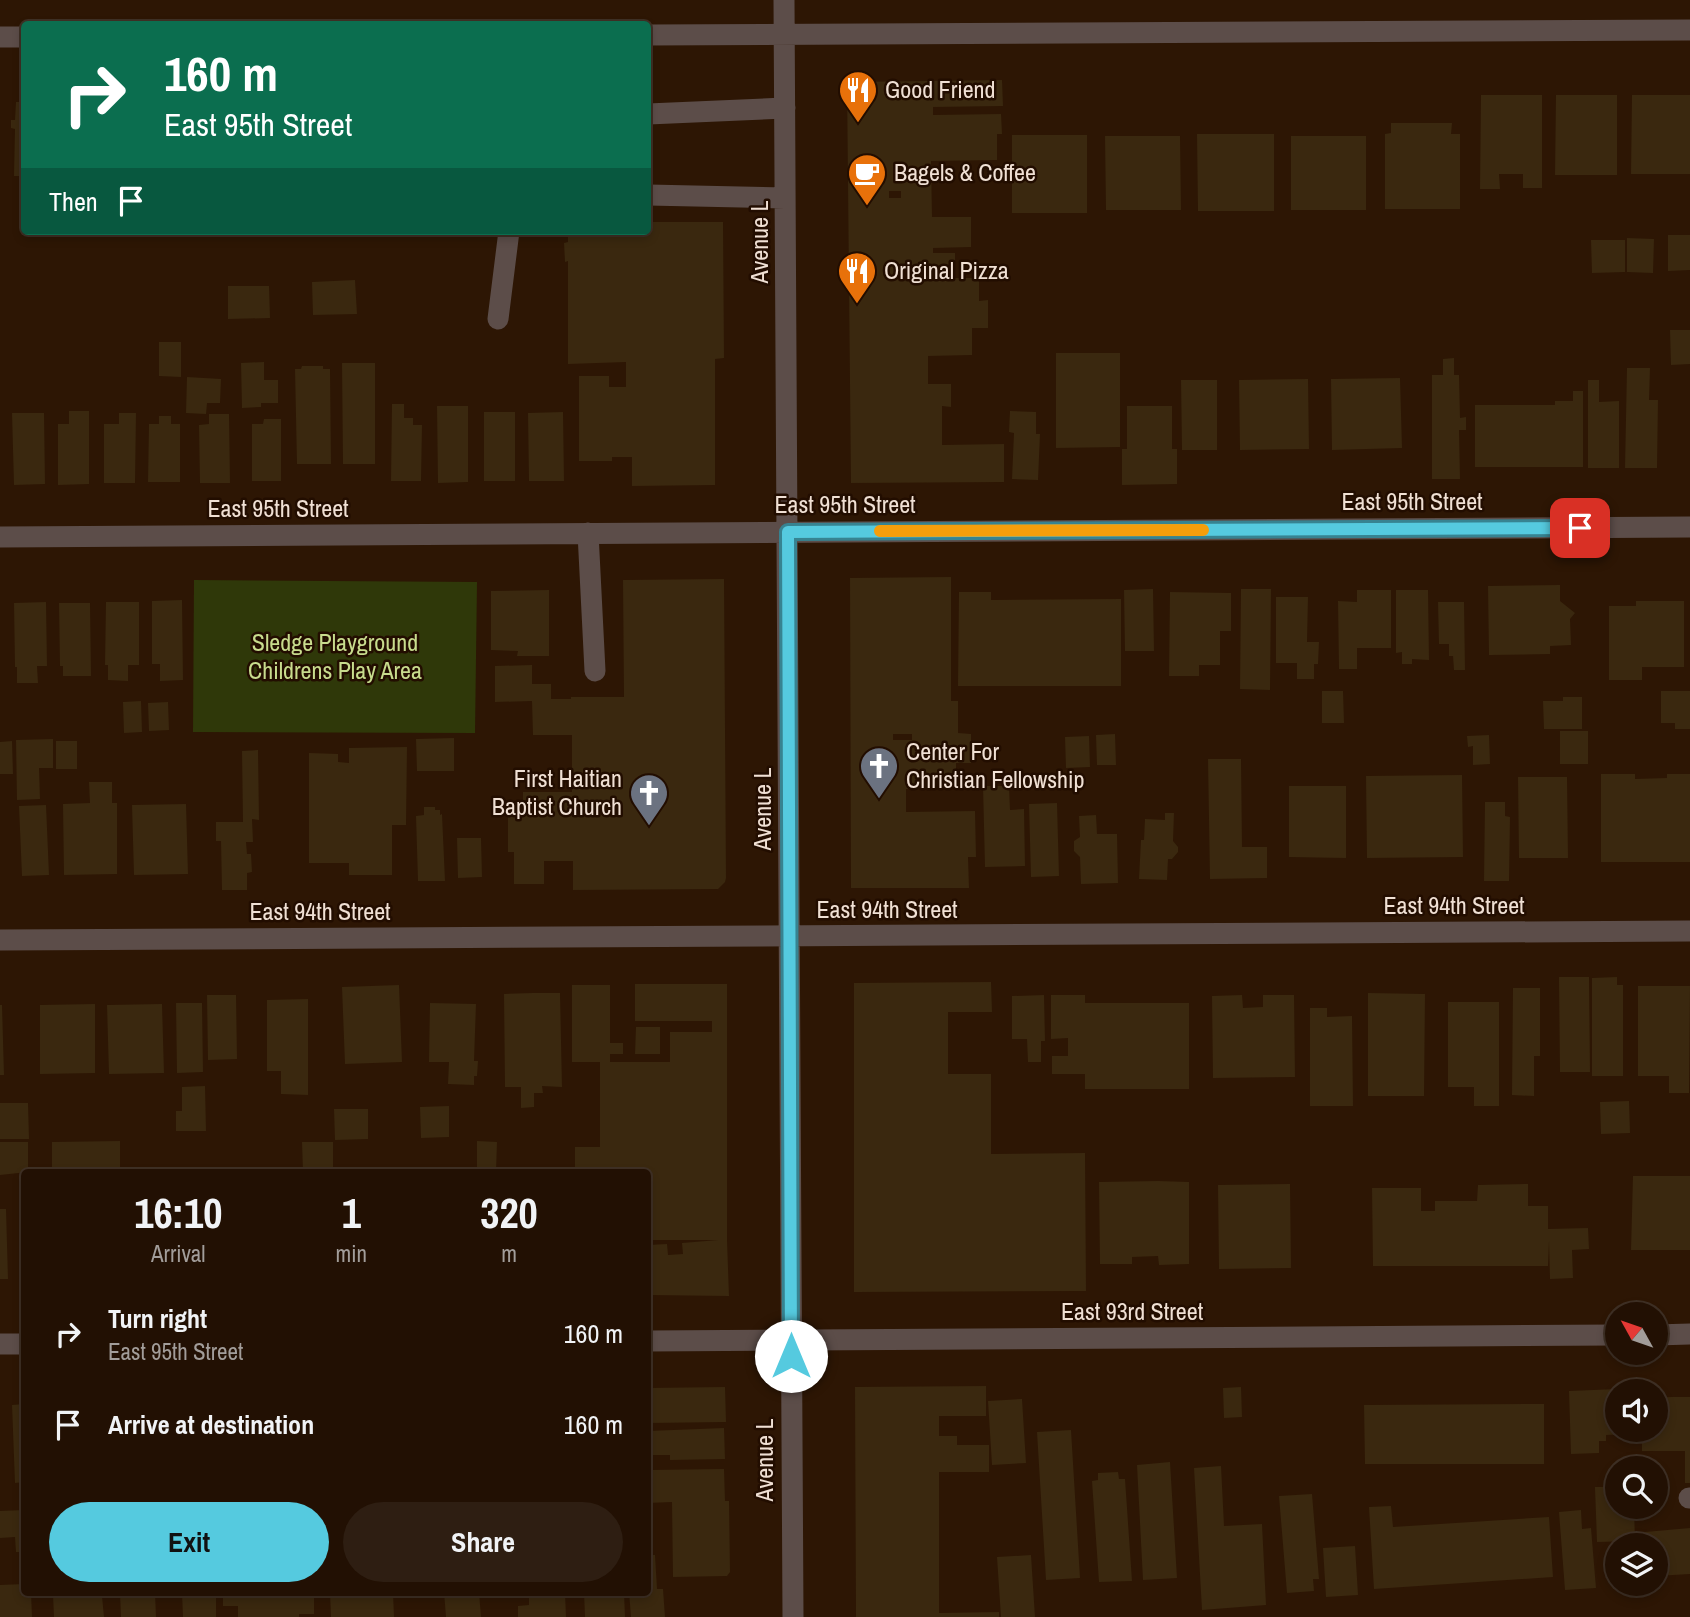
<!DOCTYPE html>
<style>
body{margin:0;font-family:"Archivo Narrow",sans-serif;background:#2e1e12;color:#f1f3f6;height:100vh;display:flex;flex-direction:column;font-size:26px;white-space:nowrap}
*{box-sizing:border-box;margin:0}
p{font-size:23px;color:#a29d9a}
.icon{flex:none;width:38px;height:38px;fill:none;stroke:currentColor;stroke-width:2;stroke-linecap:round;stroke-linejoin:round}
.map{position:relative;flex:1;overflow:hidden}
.panel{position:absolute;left:21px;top:1169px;width:630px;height:427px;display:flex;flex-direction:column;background:#221003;border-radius:7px;box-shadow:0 4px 10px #0003,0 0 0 2px #3f3025}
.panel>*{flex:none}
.hud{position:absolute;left:21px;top:21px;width:630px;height:214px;border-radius:7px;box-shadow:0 4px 10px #0003,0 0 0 2px #3f3025;background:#0b6e4f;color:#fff;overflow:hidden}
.needle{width:46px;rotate:310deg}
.fabs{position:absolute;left:1605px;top:1302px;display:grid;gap:14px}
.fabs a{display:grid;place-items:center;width:63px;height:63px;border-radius:50%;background:#221003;box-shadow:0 4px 10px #0003,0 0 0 2px #3f3025;font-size:35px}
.pin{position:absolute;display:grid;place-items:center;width:60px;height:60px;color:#fff;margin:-30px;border-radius:14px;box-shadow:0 4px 10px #0006}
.me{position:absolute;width:77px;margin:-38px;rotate:0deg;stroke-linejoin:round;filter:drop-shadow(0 0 5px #0008)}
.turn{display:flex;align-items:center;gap:24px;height:147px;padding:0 28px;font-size:32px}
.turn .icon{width:91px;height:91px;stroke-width:2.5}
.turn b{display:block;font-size:49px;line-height:60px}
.then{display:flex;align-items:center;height:66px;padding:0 28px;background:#0003;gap:14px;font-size:26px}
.eta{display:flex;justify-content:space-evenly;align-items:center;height:119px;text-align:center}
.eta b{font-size:42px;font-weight:800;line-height:49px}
.button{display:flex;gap:14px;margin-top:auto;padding:14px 28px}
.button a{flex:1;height:80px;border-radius:42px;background:#55cadf;color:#111;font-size:28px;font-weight:800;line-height:80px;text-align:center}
.button a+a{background:#2e1e12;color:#f1f3f6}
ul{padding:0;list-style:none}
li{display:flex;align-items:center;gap:21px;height:91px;padding:0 28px}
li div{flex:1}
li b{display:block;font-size:26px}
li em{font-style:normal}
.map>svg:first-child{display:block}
.green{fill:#2f3809}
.building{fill:#3a280f;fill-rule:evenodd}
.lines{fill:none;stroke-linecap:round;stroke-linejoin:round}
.minor{stroke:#5c4d49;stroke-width:21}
.route-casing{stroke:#378391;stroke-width:18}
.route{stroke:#55cadf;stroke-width:12}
.slow{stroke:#f59e0b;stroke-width:12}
.labels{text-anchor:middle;stroke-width:5;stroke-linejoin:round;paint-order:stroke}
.poi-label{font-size:24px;fill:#f0e0d4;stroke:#220d00;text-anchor:start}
.street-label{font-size:24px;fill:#f0e0d4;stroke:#220d00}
.park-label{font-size:24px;fill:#c8dc8d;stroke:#220d00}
</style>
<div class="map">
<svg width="1690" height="1617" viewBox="0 0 1690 1617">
<rect width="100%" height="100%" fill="#2d1604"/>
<!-- green -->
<path class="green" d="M194 580 477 582 475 733 193 732Z"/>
<!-- building -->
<path class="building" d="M1002 80 1003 106 933 107V115L1001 114 1002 134H997V160L931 161 932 217H971V247L933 248V253H955V272H933V281H953V278H979V301L988 300V328H972V355L928 356V384H951V407L942 406V445L1004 444V482L851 483 847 82ZM889 191H901V198H889Z
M1481 95H1542V188H1523V174H1499L1500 189H1480Z
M1556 95H1617V175H1555Z
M1632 95H1690V174H1631Z
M16 102H24V183H19V176H14L15 129 11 128V120H15Z
M1391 123H1452L1451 134H1460V209H1385V134L1391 133Z
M1197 134H1274V211H1198Z
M1012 135H1087V213H1012Z
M1105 136H1180L1181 210H1106Z
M1291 136H1366V210H1291Z
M648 222H723L724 358 715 359V485L632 486V457H612V461H579V376H609V387H626V362L568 364V261L565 262 564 243 568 242V231H648Z
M1668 235H1690V270L1668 271Z
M1627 238 1654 239 1653 273 1627 272Z
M1591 240H1625V272L1592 273Z
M355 280 357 314 313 315 312 282Z
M228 286H269L270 318 228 319Z
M1670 330H1690V364L1671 365Z
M159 342H181V377L159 376Z
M1056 353H1120V447L1056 448Z
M1454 358V375H1459L1460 418 1466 417V430H1459L1460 479H1432V375H1443V359Z
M264 362V380H278V403H261V407L242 408 241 363Z
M342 363H375V464H343Z
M302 366H323V369H330L331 464H297L295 369H301Z
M1627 368H1650L1649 400H1658L1657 468H1625Z
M187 377 221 379 220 403H207L206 414 186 413Z
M1400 378 1402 448 1332 450 1331 379Z
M1308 379 1309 449 1240 450 1239 380Z
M1181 380H1217V450H1182Z
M1588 380H1599V402L1619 401V468H1588Z
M1573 391H1583V467H1475V405H1555V401H1573Z
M392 404H404V418H413V425H422L421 481H391Z
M437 406H468V482L438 483Z
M1127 406H1172V449H1177V484L1122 485V449H1127Z
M69 411H89V484L58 485V424H69Z
M1010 411 1036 412V434H1040L1038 480 1012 479 1014 433 1009 432Z
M484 412H515V481H484Z
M563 412 564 481H529L528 413Z
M12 413H44L45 484 14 485Z
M119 413H136L135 483H104V424H119Z
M209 414H229L230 483H200L199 425 209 424Z
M159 416H171V424H180V482H148L149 424H159Z
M264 419H281V481H252V424H263Z
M951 577V701H958V733L971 734V763H956V789H906V812L975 811 976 857H968L969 888H851L850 578ZM893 734H912V740H893Z
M724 579 726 878 725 882 718 889 573 890V861H544V884H514V852H508V809H523V792H572V735H533L532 701 495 702V666L532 665V684H551V699H571V697H624L623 580Z
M1560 585V601L1575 613 1570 619 1571 645 1550 646V654L1489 655 1488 586Z
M1153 589 1154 651H1125L1124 590Z
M1241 589H1271L1270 690 1240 689Z
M549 590V656H517L518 651 491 650V591Z
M1357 590H1391V648H1357V669H1339L1338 601 1357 602Z
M1396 590H1428L1429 660 1412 659V664H1402V652L1396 653Z
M959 592H991V600L1121 599V686H958Z
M1170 592 1231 593V631H1220V665H1199V676H1169Z
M1276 597H1308L1307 642H1319L1318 664H1314V679H1297V663H1276Z
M182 600 183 680 160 681V664H152V601Z
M1636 601H1684V667H1642V680H1609V606H1636Z
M46 602 47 666H37L38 683H17V667H15L14 603Z
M106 602H139V665H128V681L108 680V665H105Z
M1438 602H1464L1465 670H1454L1453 656H1449V644H1439Z
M59 603H90L91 676H63V666H60Z
M1322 691H1343L1344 723H1322Z
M1661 691H1690V729H1675V723H1661Z
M1563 697H1582V729H1544L1543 701H1563Z
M141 701 142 732 124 733 123 702Z
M168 702 169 730 149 731 148 703Z
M1560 731H1588V764H1560Z
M1115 734 1116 765H1097L1096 735Z
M1489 735 1490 764 1473 765V746L1468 747 1467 736Z
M1089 736 1090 767 1066 768 1065 737Z
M454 738V771H417L416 739Z
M53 739V768H39L40 799 17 800 16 740Z
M12 741 13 774H0V742Z
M56 741H77V769H56Z
M407 747 406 825H392V875H349V863H309V753L338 754V762L349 763V748Z
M258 750 259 820 252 819 253 842H246L247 854H251L252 872 247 873V890H222L221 841H216V822H243L242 751Z
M1208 759H1241L1242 847H1267V878L1210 879Z
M1601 774H1635V779L1667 778V774H1690V862H1601Z
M1462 775 1463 857 1367 858 1366 776Z
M1518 777H1567L1568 858H1519Z
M89 782H112V803H117V874L64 875 63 804 90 803Z
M983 786H1009L1010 810 1024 809 1025 866 985 867Z
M1289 786H1346V858L1289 857Z
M1485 802H1505V816L1510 817 1509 881H1484Z
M1057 803 1059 876 1031 877 1029 804Z
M186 804 188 874 134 875 132 805Z
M46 805 49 875 22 876 19 806Z
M424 807H435V810H440V815L442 814 445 881H418L416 816 424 815Z
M1165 813H1174L1173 841 1178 847V852L1172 859H1168L1167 880 1139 879 1141 840H1144L1145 819 1165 820Z
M1096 815 1097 834H1117L1118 883 1081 884 1080 857 1074 851V841L1080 837 1079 816Z
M457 838H481L482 877 458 878Z
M1559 977H1589L1590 1072H1560Z
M1617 977V985H1623V1076H1592V978Z
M991 982 992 1012H948V1074H991V1154L1085 1153 1086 1291 854 1292V983Z
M635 984H727V1240L729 1296 648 1295V1245L667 1244 668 1255 683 1254 682 1243 718 1240H648V1172H575V1147H600V1062H572V985H610V1043H623V1054H610V1062H670V1032H712V1021H635Z
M399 985 402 1062 345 1064 342 987Z
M1638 986H1690L1689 1093H1669V1076H1638Z
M1513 988H1540V1056H1534V1096L1512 1095Z
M533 993H560L562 1087 542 1086 543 1093H534V1107L521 1108V1087H505L504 994Z
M1368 993 1425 994 1424 1096H1368Z
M207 995H236L237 1059 208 1060Z
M1044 995 1045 1041H1041V1062H1028L1027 1039H1012V996Z
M1051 995H1085V1003H1189V1089H1085V1074H1052V1056H1068V1038L1051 1039Z
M1242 995 1243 1008 1263 1007V995H1294L1295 1077 1213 1078 1212 996Z
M308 999V1095L281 1094V1071H267V1000Z
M1448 1002H1499V1106H1474V1087H1448Z
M176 1003H202L203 1072 177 1073Z
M430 1003 476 1004 474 1061H478L477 1076H474V1085L448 1084 449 1062H429Z
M95 1004V1073L40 1074V1005Z
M162 1004 164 1073 109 1074 107 1005Z
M0 1005H2L4 1075H0Z
M1310 1008H1327V1017L1352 1016 1353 1106H1310Z
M636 1027H660V1054H635Z
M205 1086 206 1131H176V1111H182V1087Z
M1629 1101 1630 1133 1601 1134 1600 1102Z
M0 1103H28L29 1139H0Z
M449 1106V1137L421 1138 420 1107Z
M334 1109H368V1139L335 1140Z
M120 1141V1170L52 1171V1142Z
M477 1141 497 1142 496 1172H477Z
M0 1142H28V1172L0 1175Z
M302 1142H333V1172H303Z
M1633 1176H1690V1250H1631Z
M1158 1181 1189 1182V1264L1159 1265 1158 1256 1132 1257V1264H1100L1099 1182Z
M1290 1184 1291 1268 1219 1269 1218 1185Z
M1528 1184V1206H1548V1229L1588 1228 1589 1249 1572 1250 1573 1278 1550 1279 1549 1241 1548 1266H1373L1372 1188H1421V1211H1435V1201H1477L1478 1185Z
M0 1209H6L8 1279H0Z
M986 1386V1416H939V1436H957V1445H989V1472H939V1613L999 1612V1617H856L855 1387Z
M725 1387 726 1422 648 1423V1388Z
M1241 1387 1242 1417 1224 1418 1223 1388Z
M1617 1389V1430H1629V1434L1606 1435V1441H1599V1453L1571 1454 1569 1391Z
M1671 1397H1690V1483H1685V1451H1642V1430H1656V1398Z
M1022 1399 1026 1463 992 1465 988 1401Z
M24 1404V1482L15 1483 12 1405Z
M1544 1404V1464H1365L1364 1405Z
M724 1428 725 1459 670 1460V1455H648V1431Z
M1071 1430 1080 1578 1046 1580 1037 1432Z
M1170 1462 1177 1578 1143 1580 1137 1465Z
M1221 1466 1224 1526 1262 1524 1266 1605 1202 1610 1194 1468Z
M724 1469 725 1501H729L730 1572 727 1576 673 1577 672 1502 648 1503 649 1470Z
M1118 1472 1119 1479H1125L1132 1581 1099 1582 1092 1481 1098 1480V1473Z
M1595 1487H1617V1507H1634L1635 1541 1597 1542Z
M1312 1494 1319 1579H1313L1314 1591 1287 1593 1279 1496Z
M1391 1506 1393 1527 1549 1517 1553 1577 1374 1589 1369 1507Z
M24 1510V1577H21L20 1552H16L15 1537 0 1538V1511Z
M1581 1510 1582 1529 1591 1528 1596 1588 1565 1590 1559 1512Z
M1690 1528V1574L1656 1576V1545H1647L1645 1532Z
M1355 1546 1358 1595 1326 1597 1323 1548Z
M648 1555H655L657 1589H663L665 1617H631L629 1592H648Z
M1031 1555 1035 1617H1001L997 1557Z
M24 1584V1592H31L32 1617H0V1585Z
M88 1592 89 1597 102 1596 104 1617H54L53 1595Z
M155 1592 156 1617H121L120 1593Z
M216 1592V1617H183L182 1593Z
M223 1592H314V1614H299V1617H238V1606H223Z
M330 1592H393L394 1617H331Z
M444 1592H479L481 1617H446Z
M529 1592H565L566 1617H518V1606L529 1605Z
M584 1592H624L625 1617H585Z"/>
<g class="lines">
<!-- minor -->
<path class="minor" d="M784 0 793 1617
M648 35 1690 30
M0 37H24
M648 114 785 108
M648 195 785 198
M498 319 509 231
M588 533 595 671
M0 537 1690 527
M0 940 1690 931
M1656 1335 1690 1334
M648 1341 1617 1335
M0 1344H24
M1689 1498H1690"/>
</g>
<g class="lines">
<defs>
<path id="route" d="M791 1356 788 532 1580 528"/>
</defs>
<!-- route casing -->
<use href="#route" class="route-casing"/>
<!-- route -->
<use href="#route" class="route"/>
<!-- slow -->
<path class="slow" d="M880 531 1203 530"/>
</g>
<!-- icons -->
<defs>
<symbol id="restaurant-pin" viewBox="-11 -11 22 30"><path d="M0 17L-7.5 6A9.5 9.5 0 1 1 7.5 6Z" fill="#e8710a" stroke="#220d00"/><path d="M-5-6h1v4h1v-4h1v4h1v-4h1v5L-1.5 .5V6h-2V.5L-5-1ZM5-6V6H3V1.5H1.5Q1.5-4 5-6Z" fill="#fff"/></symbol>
<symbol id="cafe-pin" viewBox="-11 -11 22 30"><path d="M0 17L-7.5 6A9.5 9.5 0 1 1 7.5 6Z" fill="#e8710a" stroke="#220d00"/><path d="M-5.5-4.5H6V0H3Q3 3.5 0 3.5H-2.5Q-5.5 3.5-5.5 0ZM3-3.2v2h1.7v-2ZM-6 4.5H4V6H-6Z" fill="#fff"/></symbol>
<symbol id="church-pin" viewBox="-11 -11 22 30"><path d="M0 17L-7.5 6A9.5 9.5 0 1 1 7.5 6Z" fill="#6b7280" stroke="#220d00"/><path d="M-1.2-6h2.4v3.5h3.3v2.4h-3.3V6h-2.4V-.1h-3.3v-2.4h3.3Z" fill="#fff"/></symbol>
</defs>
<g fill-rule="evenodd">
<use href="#restaurant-pin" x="836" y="68" width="44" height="60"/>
<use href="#cafe-pin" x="845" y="151" width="44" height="60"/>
<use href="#restaurant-pin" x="835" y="249" width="44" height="60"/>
<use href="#church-pin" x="857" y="744" width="44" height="60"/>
<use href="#church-pin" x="627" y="771" width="44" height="60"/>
</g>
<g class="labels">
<!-- poi labels -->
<g class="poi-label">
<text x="885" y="98">Good Friend</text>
<text x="894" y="181">Bagels &amp; Coffee</text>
<text x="884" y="279">Original Pizza</text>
<text x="906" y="760">Center For<tspan x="906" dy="28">Christian Fellowship</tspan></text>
<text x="622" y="787" text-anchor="end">First Haitian<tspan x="622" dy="28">Baptist Church</tspan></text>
</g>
<!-- street labels -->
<g class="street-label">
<text transform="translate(760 242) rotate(-90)" y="8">Avenue L</text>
<text x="1412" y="510">East 95th Street</text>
<text x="845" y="513">East 95th Street</text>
<text x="278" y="517">East 95th Street</text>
<text transform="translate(763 809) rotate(-90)" y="8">Avenue L</text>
<text x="1454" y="914">East 94th Street</text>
<text x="887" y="918">East 94th Street</text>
<text x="320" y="920">East 94th Street</text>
<text x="1132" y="1320">East 93rd Street</text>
<text transform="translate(765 1460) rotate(-90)" y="8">Avenue L</text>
</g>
<!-- park labels -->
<g class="park-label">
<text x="335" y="651">Sledge Playground<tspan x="335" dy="28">Childrens Play Area</tspan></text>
</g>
</g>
</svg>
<div class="fabs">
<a><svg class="needle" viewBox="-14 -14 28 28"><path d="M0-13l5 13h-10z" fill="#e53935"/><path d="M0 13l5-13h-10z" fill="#a29d9a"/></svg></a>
<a><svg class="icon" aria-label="sound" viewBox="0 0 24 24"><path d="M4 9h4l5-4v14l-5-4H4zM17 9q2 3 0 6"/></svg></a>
<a><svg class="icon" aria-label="search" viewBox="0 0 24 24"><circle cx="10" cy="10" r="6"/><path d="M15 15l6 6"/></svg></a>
<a><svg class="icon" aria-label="layers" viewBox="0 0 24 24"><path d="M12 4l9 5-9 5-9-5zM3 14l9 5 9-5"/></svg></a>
</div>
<div class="pin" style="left:1580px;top:528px;background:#d93025"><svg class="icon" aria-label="arrive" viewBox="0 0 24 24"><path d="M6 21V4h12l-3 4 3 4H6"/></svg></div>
<svg class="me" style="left:791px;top:1356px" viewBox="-20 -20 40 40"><circle r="19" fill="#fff"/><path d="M0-13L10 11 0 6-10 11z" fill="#55cadf"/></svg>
<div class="hud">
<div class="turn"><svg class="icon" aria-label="right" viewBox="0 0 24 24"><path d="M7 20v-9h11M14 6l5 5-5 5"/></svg><div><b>160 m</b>East 95th Street</div></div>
<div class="then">Then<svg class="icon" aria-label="arrive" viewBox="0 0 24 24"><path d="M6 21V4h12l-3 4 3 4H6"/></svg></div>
</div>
<section class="panel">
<div class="eta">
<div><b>16:10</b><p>Arrival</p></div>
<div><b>1</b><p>min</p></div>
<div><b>320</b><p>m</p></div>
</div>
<ul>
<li><svg class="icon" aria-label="right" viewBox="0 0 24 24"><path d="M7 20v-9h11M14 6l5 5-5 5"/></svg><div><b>Turn right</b><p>East 95th Street</p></div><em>160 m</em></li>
<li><svg class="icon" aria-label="arrive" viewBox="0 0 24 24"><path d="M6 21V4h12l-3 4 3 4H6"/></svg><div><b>Arrive at destination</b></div><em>160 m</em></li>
</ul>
<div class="button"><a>Exit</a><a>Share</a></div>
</section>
</div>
